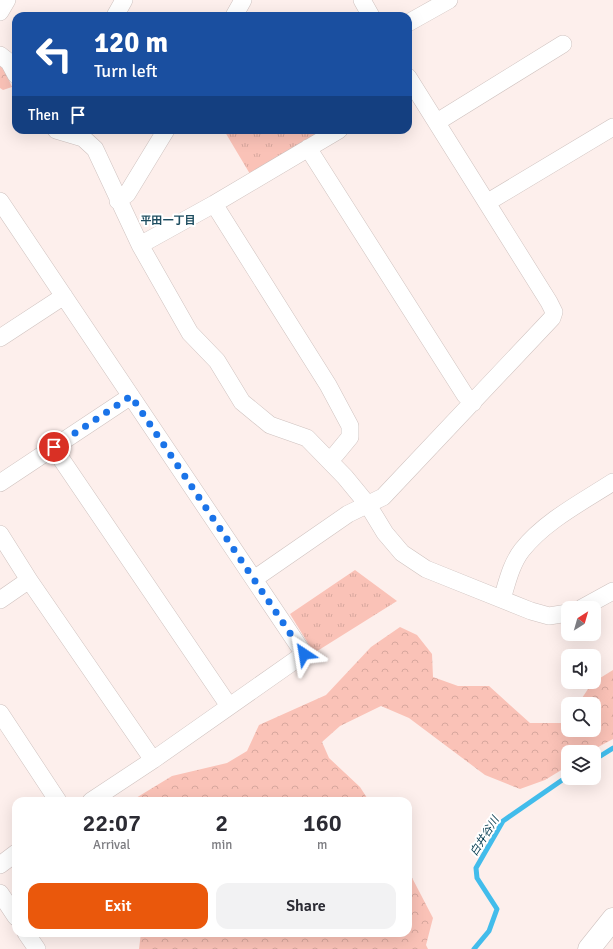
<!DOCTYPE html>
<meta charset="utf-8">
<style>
body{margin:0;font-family:Signika,"Noto Sans JP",sans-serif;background:#f2f2f3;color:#2b2b33;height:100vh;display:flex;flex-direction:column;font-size:15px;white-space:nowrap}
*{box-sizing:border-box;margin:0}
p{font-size:13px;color:#7c7c81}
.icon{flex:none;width:22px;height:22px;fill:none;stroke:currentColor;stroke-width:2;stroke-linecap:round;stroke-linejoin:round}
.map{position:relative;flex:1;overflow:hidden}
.side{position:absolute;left:12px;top:797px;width:400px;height:140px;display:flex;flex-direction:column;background:#fff;border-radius:12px;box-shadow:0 4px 16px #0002}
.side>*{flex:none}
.banner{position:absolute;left:12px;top:12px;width:400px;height:122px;border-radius:12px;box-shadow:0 4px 16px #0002;background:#1a4fa0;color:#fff;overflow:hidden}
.needle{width:26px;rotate:37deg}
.fabs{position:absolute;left:561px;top:601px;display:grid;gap:8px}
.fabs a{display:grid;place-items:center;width:40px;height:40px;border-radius:8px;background:#fff;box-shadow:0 4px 16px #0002;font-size:20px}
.pin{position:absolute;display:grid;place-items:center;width:34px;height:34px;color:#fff;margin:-17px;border:2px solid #fff;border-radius:50%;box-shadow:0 1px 4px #0007}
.me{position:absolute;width:44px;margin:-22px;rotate:327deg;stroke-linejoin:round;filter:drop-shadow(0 0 3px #0008)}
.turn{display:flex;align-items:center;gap:14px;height:84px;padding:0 16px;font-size:18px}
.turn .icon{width:52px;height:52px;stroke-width:2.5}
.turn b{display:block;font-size:28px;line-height:34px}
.then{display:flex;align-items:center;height:38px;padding:0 16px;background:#0003;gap:8px;font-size:15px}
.eta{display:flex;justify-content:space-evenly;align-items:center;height:68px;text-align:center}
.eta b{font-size:24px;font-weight:600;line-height:28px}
.action{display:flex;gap:8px;margin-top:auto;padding:8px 16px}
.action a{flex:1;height:46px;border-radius:12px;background:#ea580c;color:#fff;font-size:16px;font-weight:600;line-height:46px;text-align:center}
.action a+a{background:#f2f2f3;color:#2b2b33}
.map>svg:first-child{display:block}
.forest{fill:url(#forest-crowns)}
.park{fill:url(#park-tufts)}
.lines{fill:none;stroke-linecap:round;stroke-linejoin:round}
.stream{stroke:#42bceb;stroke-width:5}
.street-casing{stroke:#cfc2bf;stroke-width:18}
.secondary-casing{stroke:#cfc2bf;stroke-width:23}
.street{stroke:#fff;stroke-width:17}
.secondary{stroke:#fff;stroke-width:22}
.route{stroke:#1a73e8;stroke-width:7;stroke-dasharray:0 12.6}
.labels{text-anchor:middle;stroke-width:4;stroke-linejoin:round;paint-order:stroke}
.neighbourhood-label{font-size:11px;font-weight:bold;fill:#1e4d60;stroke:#fff}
.water-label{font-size:11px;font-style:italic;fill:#083d51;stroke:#fff}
</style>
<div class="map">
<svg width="613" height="949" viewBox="0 0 613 949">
<defs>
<pattern id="forest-crowns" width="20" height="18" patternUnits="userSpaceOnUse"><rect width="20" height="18" fill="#fac2b7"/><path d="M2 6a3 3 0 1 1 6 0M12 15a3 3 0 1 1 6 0" fill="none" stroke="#d7a79e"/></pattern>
<pattern id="park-tufts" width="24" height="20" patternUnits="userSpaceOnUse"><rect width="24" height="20" fill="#fac2b7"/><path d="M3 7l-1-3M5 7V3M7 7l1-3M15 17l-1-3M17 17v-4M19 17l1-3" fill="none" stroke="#d7a79e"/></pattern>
</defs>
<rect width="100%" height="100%" fill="#fdefec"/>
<!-- forest -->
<path class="forest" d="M0 66 4 69 12 87 3 90 0 88Z
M400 627 417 635 432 654 433 677 458 686H489L530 723H565L568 719V730H594V704H578L592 683 613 670V739L589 752H568V766L545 780 520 789 485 775 409 718 381 706 340 726 322 742 329 758 360 787 369 801H131L172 776 227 763 247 751 259 725 326 695 371 647Z
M408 870 433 918 426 945 428 949H139L141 933H408Z"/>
<!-- park -->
<path class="park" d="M225 130H325L250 174 225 132Z
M355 570 397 601 314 653 290 614Z"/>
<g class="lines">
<!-- stream -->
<path class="stream" d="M594 760 613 748
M474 949 489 931 497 909 477 878 476 868 503 821 568 776"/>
<defs>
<path id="street" d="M362 0 371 16
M0 12 7 0
M115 16 124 0
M234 16 243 0
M408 23 449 0
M0 55 9 62 16 75
M437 122 563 44
M56 130 83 138 95 149 140 245 190 333 217 361 242 402 270 425 307 438 345 477 368 505 385 533 402 553 426 569 531 611 549 616 568 613
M308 148 465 395 473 403
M0 201 304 654 153 760 91 801
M118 201 127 194 166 130
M488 202 613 127
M214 204 328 385 350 426V437L336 454 329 460
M140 245 214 204 339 130
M0 338 64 296
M53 447 229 706
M0 483 131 396
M0 534 29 580 153 760
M254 579 348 514 383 497 552 318 554 312 549 302 408 77
M502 599C507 583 511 564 522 550 545 521 582 502 613 482
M0 600 29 580
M582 608 613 591
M0 713 58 801
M0 865 16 853
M0 893 16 917
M26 933 37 949"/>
<path id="secondary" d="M589 949 613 919"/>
</defs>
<!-- street casing -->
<use href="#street" class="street-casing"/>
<!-- secondary casing -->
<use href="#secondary" class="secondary-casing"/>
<!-- street -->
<use href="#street" class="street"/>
<!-- secondary -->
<use href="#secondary" class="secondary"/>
</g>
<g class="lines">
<!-- route -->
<path class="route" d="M54 447 131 396 304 654"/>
</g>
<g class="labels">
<!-- neighbourhood labels -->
<g class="neighbourhood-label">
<text x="168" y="224">平田一丁目</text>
</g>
<!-- water labels -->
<g class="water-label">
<text transform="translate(484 836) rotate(-58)" y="4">白井谷川</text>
</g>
</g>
</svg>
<div class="fabs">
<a><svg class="needle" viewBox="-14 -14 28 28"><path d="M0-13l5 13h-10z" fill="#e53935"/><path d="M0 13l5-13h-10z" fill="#7c7c81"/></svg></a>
<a><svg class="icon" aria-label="sound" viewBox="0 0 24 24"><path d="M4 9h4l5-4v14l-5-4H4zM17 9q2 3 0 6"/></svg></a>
<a><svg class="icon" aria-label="search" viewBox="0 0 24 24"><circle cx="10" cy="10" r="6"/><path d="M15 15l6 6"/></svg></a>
<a><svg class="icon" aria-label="layers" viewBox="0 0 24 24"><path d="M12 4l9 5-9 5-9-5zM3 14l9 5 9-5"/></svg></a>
</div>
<div class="pin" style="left:54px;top:447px;background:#d93025"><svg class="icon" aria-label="arrive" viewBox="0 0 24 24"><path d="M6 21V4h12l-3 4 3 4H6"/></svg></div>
<svg class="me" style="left:304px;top:654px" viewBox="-20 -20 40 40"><path d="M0-17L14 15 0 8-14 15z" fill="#1a73e8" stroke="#fff" stroke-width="4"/></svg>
<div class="banner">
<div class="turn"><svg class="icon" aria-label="left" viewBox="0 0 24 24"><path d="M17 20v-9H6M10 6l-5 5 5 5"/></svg><div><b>120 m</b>Turn left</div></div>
<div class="then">Then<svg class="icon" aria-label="arrive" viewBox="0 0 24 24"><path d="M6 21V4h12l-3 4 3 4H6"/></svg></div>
</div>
<section class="side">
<div class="eta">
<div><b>22:07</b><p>Arrival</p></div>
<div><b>2</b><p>min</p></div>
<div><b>160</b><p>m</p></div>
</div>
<div class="action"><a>Exit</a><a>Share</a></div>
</section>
</div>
